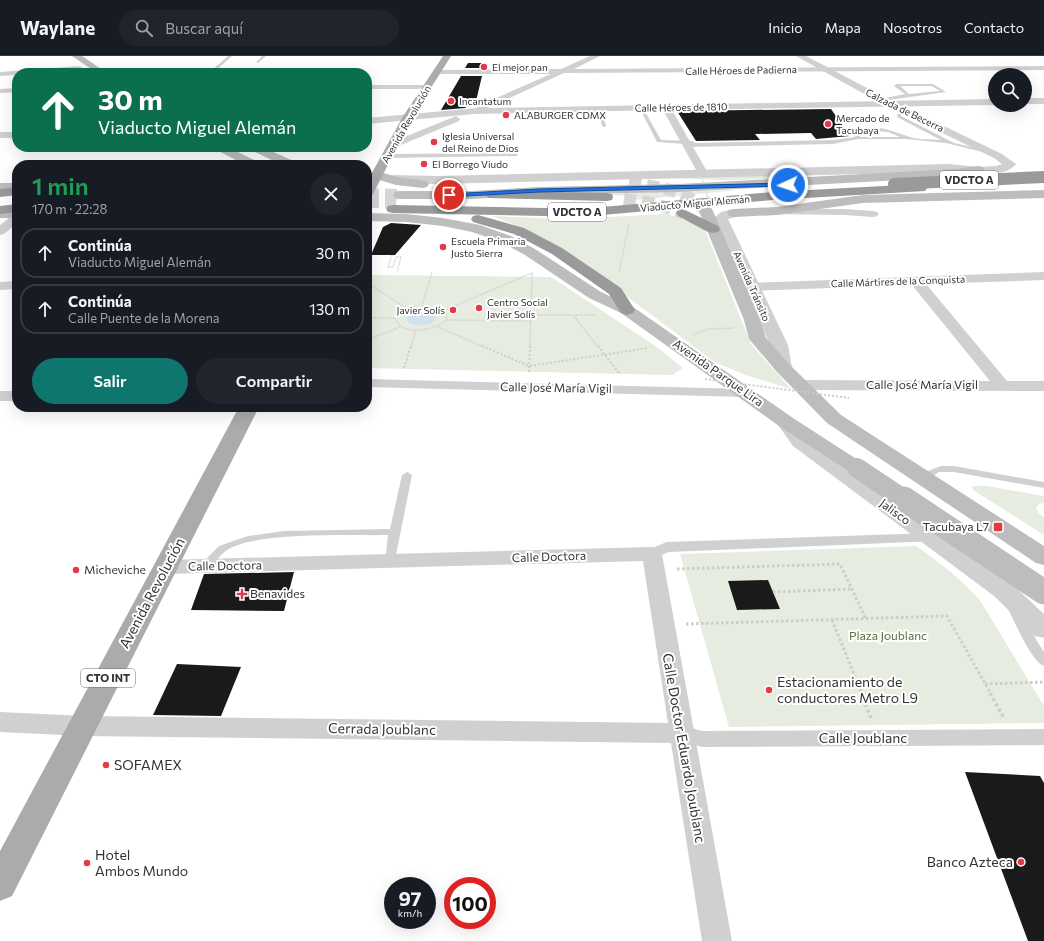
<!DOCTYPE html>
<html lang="es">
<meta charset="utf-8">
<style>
body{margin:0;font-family:Commissioner,sans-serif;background:#20242c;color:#f1f3f6;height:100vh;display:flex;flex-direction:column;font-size:15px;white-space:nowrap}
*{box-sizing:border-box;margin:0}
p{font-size:13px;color:#9ea1a6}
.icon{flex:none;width:22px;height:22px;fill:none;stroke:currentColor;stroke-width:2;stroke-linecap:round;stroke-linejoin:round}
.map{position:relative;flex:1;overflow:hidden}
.panel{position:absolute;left:12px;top:104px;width:360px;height:252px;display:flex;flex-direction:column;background:#171b24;border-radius:16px;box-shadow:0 4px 16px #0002}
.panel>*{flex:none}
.banner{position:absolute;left:12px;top:12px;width:360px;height:84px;border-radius:16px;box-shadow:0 4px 16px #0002;background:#0b6e4f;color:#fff;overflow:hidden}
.fabs{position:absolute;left:988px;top:12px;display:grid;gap:8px}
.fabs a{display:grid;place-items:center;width:44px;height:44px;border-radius:50%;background:#171b24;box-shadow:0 4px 16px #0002;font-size:20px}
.speed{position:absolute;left:384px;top:821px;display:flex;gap:8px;font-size:20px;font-weight:700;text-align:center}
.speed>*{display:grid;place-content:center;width:52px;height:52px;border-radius:50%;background:#171b24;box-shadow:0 4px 16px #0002;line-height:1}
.speed small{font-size:10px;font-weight:400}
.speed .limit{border:6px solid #d22;background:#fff;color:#111}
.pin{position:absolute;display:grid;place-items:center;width:34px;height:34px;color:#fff;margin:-17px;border:2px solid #fff;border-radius:50%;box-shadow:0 1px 4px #0007}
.me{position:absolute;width:44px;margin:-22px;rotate:267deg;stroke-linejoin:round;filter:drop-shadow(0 0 3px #0008)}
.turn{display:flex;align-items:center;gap:14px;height:84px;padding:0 20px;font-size:18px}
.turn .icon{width:52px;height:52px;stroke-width:2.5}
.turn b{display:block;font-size:28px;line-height:34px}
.round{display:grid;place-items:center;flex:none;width:42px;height:42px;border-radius:21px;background:#20242c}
.headline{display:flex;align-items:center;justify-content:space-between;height:68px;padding:0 20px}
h1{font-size:24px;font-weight:600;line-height:30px;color:#1e9e55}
.button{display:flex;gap:8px;margin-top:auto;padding:8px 20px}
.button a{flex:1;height:46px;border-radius:24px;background:#0f766e;color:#fff;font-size:16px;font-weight:600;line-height:46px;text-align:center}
.button a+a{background:#20242c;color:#f1f3f6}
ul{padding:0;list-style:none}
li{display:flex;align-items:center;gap:12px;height:50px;margin:0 8px 6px;padding:0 12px;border:2px solid #363941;border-radius:16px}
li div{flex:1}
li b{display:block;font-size:15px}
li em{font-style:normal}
header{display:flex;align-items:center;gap:24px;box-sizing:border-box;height:56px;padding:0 20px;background:#171b24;border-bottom:1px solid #363941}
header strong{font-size:19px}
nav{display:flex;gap:22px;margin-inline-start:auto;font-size:14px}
.search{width:280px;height:36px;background:#20242c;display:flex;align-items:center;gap:10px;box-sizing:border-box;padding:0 14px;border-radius:22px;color:#9ea1a6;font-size:15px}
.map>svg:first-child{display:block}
.green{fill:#e6ecdf}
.water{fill:#cfe2ee}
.building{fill:#1a1a1a}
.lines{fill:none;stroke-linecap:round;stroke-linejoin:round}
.secondary-tunnel{stroke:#d6d6d6;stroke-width:12;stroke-dasharray:12 6;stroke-linecap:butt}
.motorway-tunnel{stroke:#d6d6d6;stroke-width:12;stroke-dasharray:12 6;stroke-linecap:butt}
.path-far3{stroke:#cdcdcd;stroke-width:1.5;stroke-dasharray:1 1;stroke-linecap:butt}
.path-far2{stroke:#cdcdcd;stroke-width:2;stroke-dasharray:2 2;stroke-linecap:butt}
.path-far1{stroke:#cdcdcd;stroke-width:3;stroke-dasharray:2.5 2.5;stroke-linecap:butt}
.path{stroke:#cdcdcd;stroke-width:3.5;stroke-dasharray:3 3;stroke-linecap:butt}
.service{fill:#d0d0d0;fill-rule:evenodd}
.pedestrian{fill:#d0d0d0;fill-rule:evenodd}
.minor{fill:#d0d0d0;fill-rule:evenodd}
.tertiary{fill:#d0d0d0;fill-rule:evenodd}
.secondary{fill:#bdbdbd;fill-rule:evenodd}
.primary{fill:#ababab;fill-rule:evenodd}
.motorway{fill:#9a9a9a;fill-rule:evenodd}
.path-bridge-far1{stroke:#cdcdcd;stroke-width:1.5;stroke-dasharray:1 1;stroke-linecap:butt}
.path-bridge{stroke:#cdcdcd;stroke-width:2;stroke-dasharray:2 2;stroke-linecap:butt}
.secondary-bridge-far1{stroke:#bdbdbd;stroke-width:20}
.secondary-bridge{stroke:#bdbdbd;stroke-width:25}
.motorway-bridge{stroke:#9a9a9a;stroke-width:12}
.route{fill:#1a73e8;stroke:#114b97}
.poi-dot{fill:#e63946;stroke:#fff;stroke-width:1.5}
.labels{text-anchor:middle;stroke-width:4;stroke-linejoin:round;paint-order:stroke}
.far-poi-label{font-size:10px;fill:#333;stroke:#fff;text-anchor:start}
.far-street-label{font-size:10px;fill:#333;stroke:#fff}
.shield{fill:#fff;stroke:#707070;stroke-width:1}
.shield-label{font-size:11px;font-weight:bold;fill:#333}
.street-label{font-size:12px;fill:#333;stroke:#fff}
.poi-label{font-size:12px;fill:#333;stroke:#fff;text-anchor:start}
.park-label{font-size:12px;fill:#56703f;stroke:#fff}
.near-street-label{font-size:14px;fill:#333;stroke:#fff}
.near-poi-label{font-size:14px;fill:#333;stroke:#fff;text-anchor:start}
</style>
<header>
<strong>Waylane</strong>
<div class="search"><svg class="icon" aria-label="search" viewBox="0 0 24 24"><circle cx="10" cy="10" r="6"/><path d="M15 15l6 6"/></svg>Buscar aquí</div>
<nav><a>Inicio</a><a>Mapa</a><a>Nosotros</a><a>Contacto</a></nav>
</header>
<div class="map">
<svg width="1044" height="885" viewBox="0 0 1044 885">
<rect width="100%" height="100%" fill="#fff"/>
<!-- green -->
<path class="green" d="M775 119 779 123 723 124 671 122Z
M740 134 623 145 627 140 603 138Z
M667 158 687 164 705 174 751 288 791 333 749 320 716 307 562 192 510 167 492 160 568 163Z
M367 219 551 221 654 289 683 312 672 319 367 312Z
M974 430H987L1044 440V447L1039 448 1036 452 1039 458 1044 461V479L973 434 972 431Z
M916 490C940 507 962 523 981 546L1044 650V667L729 671 680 498Z"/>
<!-- water -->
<path class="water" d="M421 256 430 257 436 260 435 264C428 271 416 271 408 266L407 262 412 258Z"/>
<!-- building -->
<path class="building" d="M468 7H485L484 12H465Z
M461 20H482L476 45 465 52 441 54Z
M831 53 850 80 816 83 811 77 755 78 760 84 696 85 677 55Z
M391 167 421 169 395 199H371L383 171Z
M294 516 284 555 191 554 204 518Z
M768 524 780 553 737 554 728 525Z
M177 608 241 611 221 660 153 659Z
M965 716 1040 720 1044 727V885H1028Z"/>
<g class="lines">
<!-- secondary-tunnel -->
<path class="secondary-tunnel" d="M629 127C658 131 685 133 706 155
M367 138 399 139"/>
<!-- motorway-tunnel -->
<path class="motorway-tunnel" d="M624 143 653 147 683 157
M367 146H396"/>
<!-- path-far3 -->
<path class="path-far3" d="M392 199 388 211H393L396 201H401L397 216
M619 215 629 169
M367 227 406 252
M422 250 432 216
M414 251 437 252 446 257 447 264C433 274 403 282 395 262L400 256Z
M443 255 532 217 530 291
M530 259H596
M574 260 598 291
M367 262H395
M447 264 530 265
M438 271 484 291
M693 279 708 273 734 272
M367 284 400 271
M411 291 416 274"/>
<!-- path-far2 -->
<path class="path-far2" d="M482 290 529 310 648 292
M598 290 619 317
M404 312 411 290
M529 316 530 290"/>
<!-- path-far1 -->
<path class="path-far1" d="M677 513 840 508 866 563
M773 536 852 533
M832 564 862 638
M686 568 947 560 991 638
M985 628 1044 626"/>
<!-- path -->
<path class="path" d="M861 637 871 662
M990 637 1004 662"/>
<!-- service -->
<path class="service" d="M228 0H232L213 17H209Z
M262 0H266L258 7H256Z
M896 28H933L946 36 881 45V43L905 38 894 30ZM900 30H932L940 35 909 38Z
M639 51 643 52 661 84 693 85 695 87 833 84 855 81V74C876 69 887 73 907 80 916 84 930 83 941 84L897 61 899 53 901 52 903 53 901 60 905 62 954 87 990 95 987 97 946 87 906 83H858L833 88 687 91 685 88 657 86ZM876 75 888 76 900 81H860V76Z
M600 52 602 53 606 70 604 71 602 70 598 53Z
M515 97 518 99 517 100 387 102 384 100 387 98Z
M941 410H954L1044 426V432L954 416H939L924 426 919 423 928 415Z
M407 416 412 419 394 509H386L385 506 388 479C350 480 258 475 227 494 220 499 213 508 207 514H199L198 511 219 490 248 480 284 475 390 473 402 419Z
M1014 549 1018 550 1037 585 1044 596V610C1031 605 1015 566 1008 553L1010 550Z"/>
<!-- pedestrian -->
<path class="pedestrian" d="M367 323 745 333 749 334 751 337 749 340 745 341 367 331Z
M931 477 936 479 938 482 936 485 669 496 652 503 647 502 644 498 647 494 667 486Z
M682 669 702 675 1044 673V689L702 691 675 682 673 677 675 672Z"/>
<!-- minor -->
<path class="minor" d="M590 0H600L574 13 1044 10V14L564 17 488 52 995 43V49L672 54 709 119 704 122 699 119 663 54 474 58 367 68V62L477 52 478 50 551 18H437L433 16 434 14 561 13Z
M79 10 83 12 82 14 44 17H17V19L0 20V16Z
M367 29H427L431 31 427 33H367Z
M17 32V36L0 37V33Z
M1025 42H1044V48H1025Z
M456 60 460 63 459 65 396 91 393 92 388 89 390 87Z
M0 76H17V82H0Z
M771 153H845L873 155 877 156 879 158 877 160 873 161 845 159 767 158 765 156 767 154Z
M17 158V167L4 178 0 179V169L13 159Z
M1044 216V224L926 228 1007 325H1044V335L800 334 794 332 792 329 794 326 800 324 990 325 912 229 751 235 746 234 744 231 746 228 751 227Z
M17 225V233L0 234V226Z
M0 335H17V345H0Z
M652 491 659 493 662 498 732 885H702L671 687 83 680 0 676V656L83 660 668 667 643 505 166 518 159 516 156 511 159 506 166 504Z"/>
<!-- tertiary -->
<path class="tertiary" d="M796 0H806L892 45 1002 98 1016 108C1004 124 965 117 948 116L438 128 392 127 388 126 386 123 388 120 392 119 438 120 948 108 980 111 996 110 1002 108 994 102 884 49Z
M734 153 739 154 741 157 739 160 728 163 788 289 792 312 789 316 783 317 777 316 774 312 770 289 714 162 721 156Z
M786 360 793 362 807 382 1012 528 1044 558V582L1035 580 994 540 793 390 776 366 779 362Z"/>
<!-- secondary -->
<path class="secondary" d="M72 0H82L107 17H97Z
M213 91H228L258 106 260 109H245L215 93Z
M247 91H262L296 106 298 109H282L249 93Z
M979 110 983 111 985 114 983 117 956 121 679 136 539 139 472 143H399L395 142 393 139 395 136 399 135H472L539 131 679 128 956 113Z
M377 115 397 121 427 125 429 128 427 131 423 132 396 129 373 122 371 119 373 116Z
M0 127H17V135H0Z
M1044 134V142L863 147 777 159 734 161 729 160 727 157 729 154 734 153 777 151 863 139Z
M706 151 711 152 713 155 760 264 766 282 789 308 841 359 1044 490V509L1036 507 827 367 777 316 749 283 744 264 699 155 701 152Z
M0 154H17V162H0Z
M367 157 406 158 443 162 480 169 511 180 535 193 601 236 633 251 793 362 864 408 868 412 864 416 857 418 850 416 779 370 621 257 589 242 525 199 501 186 472 176 443 170 406 166 367 165Z"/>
<!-- primary -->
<path class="primary" d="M443 0H451L412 62 373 138 371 141 367 142V126L402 62Z
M239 351H259L12 840 0 845V795Z"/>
<!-- motorway -->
<path class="motorway" d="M921 128 925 129 927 132 925 135 772 144 602 159 545 160 393 157 388 156 386 153 388 150 393 149 545 152 602 151 772 136Z
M17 131V139L0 141V133Z
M492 135 607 137 612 138 613 141 612 144 607 145 488 142 486 139 488 136Z
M17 148V156L0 158V150Z
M683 153 718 170 720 173 718 176 713 177 708 176 678 160 676 157 678 154Z
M478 159 524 172 562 192 621 232 635 254 633 257 627 259 621 257 609 238 552 198 514 178 473 166 471 163 473 160Z"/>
<!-- path-bridge-far1 -->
<path class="path-bridge-far1" d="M702 123 711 151"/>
<!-- path-bridge -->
<path class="path-bridge" d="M705 323 849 342"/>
<!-- secondary-bridge-far1 -->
<path class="secondary-bridge-far1" d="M857 412 905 444"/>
<!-- secondary-bridge -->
<path class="secondary-bridge" d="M904 443 1044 536"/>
<!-- motorway-bridge -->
<path class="motorway-bridge" d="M894 128 1044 121"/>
</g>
<!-- route -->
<path class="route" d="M788 127 791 129 790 130 539 136 449 141 446 139 449 138 539 133Z"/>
<!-- markers -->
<g class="poi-dot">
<circle cx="484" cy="11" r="4"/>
<circle cx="451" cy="45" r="4"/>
<circle cx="506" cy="59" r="4"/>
<circle cx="828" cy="68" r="4"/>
<circle cx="434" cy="86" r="4"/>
<circle cx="424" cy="108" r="4"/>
<circle cx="443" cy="191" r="4"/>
<circle cx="479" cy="252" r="4"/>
<circle cx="453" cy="254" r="4"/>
<rect x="993" y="466" width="10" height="10" rx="2"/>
<circle cx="76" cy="514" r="4"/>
<path d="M240 532h4v4h4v4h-4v4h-4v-4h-4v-4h4z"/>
<circle cx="769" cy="634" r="4"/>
<circle cx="106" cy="709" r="4"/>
<circle cx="1021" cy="806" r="4"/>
<circle cx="87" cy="807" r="4"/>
</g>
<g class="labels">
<!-- far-poi labels -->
<g class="far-poi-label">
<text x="492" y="15">El mejor pan</text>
<text x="459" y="49">Incantatum</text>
<text x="514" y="63">ALABURGER CDMX</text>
<text x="836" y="66">Mercado de<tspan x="836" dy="12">Tacubaya</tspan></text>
<text x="442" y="84">Iglesia Universal<tspan x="442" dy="12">del Reino de Dios</tspan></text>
<text x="432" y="112">El Borrego Viudo</text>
<text x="451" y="189">Escuela Primaria<tspan x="451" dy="12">Justo Sierra</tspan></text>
<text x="487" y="250">Centro Social<tspan x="487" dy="12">Javier Solís</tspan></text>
<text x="445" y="258" text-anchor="end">Javier Solís</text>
</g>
<!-- far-street labels -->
<g class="far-street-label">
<text transform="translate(741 14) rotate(-1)" y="4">Calle Héroes de Padierna</text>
<text transform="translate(681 51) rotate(-1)" y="4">Calle Héroes de 1810</text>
<text transform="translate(905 54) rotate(26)" y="4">Calzada de Becerra</text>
<text transform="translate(406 68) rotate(-60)" y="4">Avenida Revolución</text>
<text transform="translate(695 147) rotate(-5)" y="4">Viaducto Miguel Alemán</text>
<text transform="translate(898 225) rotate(-2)" y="4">Calle Mártires de la Conquista</text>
<text transform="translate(752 230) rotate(66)" y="4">Avenida Tránsito</text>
</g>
<!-- shield labels -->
<g class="shield">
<rect x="940" y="115" width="58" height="18" rx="3"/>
<rect x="548" y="147" width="58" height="18" rx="3"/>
<rect x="81" y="613" width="54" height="18" rx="3"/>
</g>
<g class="shield-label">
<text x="969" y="128">VDCTO A</text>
<text x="577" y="160">VDCTO A</text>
<text x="108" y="626">CTO INT</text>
</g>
<!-- street labels -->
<g class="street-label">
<text transform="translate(718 317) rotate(35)" y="4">Avenida Parque Lira</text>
<text x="922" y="333">Calle José María Vigil</text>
<text transform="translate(556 332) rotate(1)" y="4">Calle José María Vigil</text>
<text transform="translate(895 456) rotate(36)" y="4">Jalisco</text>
<text transform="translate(549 501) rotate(-2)" y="4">Calle Doctora</text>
<text transform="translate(225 510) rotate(-1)" y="4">Calle Doctora</text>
</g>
<!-- poi labels -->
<g class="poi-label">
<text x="989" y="475" text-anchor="end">Tacubaya L7</text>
<text x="84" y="518">Micheviche</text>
<text x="250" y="542">Benavides</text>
</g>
<!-- park labels -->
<g class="park-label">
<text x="888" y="584">Plaza Joublanc</text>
</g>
<!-- near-street labels -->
<g class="near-street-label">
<text transform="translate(152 537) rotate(-62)" y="5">Avenida Revolución</text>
<text transform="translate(382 673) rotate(1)" y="5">Cerrada Joublanc</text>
<text x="863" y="687">Calle Joublanc</text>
<text transform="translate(684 692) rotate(80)" y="5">Calle Doctor Eduardo Joublanc</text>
</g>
<!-- near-poi labels -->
<g class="near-poi-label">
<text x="777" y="631">Estacionamiento de<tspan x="777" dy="16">conductores Metro L9</tspan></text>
<text x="114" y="714">SOFAMEX</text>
<text x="95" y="804">Hotel<tspan x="95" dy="16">Ambos Mundo</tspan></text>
<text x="1013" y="811" text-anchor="end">Banco Azteca</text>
</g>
</g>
</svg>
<div class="fabs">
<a><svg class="icon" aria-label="search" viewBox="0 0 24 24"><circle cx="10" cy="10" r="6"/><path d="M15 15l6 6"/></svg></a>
</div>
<div class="speed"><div>97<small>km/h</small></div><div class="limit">100</div></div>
<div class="pin" style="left:449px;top:139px;background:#d93025"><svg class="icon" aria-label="arrive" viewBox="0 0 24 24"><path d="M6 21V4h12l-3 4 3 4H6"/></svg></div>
<svg class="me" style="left:788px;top:129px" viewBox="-20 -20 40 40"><circle r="17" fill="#1a73e8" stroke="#fff" stroke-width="3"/><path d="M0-11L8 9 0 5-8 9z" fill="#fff"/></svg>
<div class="banner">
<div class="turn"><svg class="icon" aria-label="ahead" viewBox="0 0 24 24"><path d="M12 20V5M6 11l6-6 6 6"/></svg><div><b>30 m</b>Viaducto Miguel Alemán</div></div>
</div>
<section class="panel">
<div class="headline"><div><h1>1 min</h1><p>170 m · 22:28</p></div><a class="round"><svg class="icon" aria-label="close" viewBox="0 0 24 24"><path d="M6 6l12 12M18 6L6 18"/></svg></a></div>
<ul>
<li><svg class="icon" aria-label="ahead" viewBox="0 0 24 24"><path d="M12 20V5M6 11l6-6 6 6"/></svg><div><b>Continúa</b><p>Viaducto Miguel Alemán</p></div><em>30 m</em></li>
<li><svg class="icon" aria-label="ahead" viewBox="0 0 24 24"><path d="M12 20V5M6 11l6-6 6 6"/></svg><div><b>Continúa</b><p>Calle Puente de la Morena</p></div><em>130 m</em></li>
</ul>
<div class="button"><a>Salir</a><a>Compartir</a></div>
</section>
</div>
